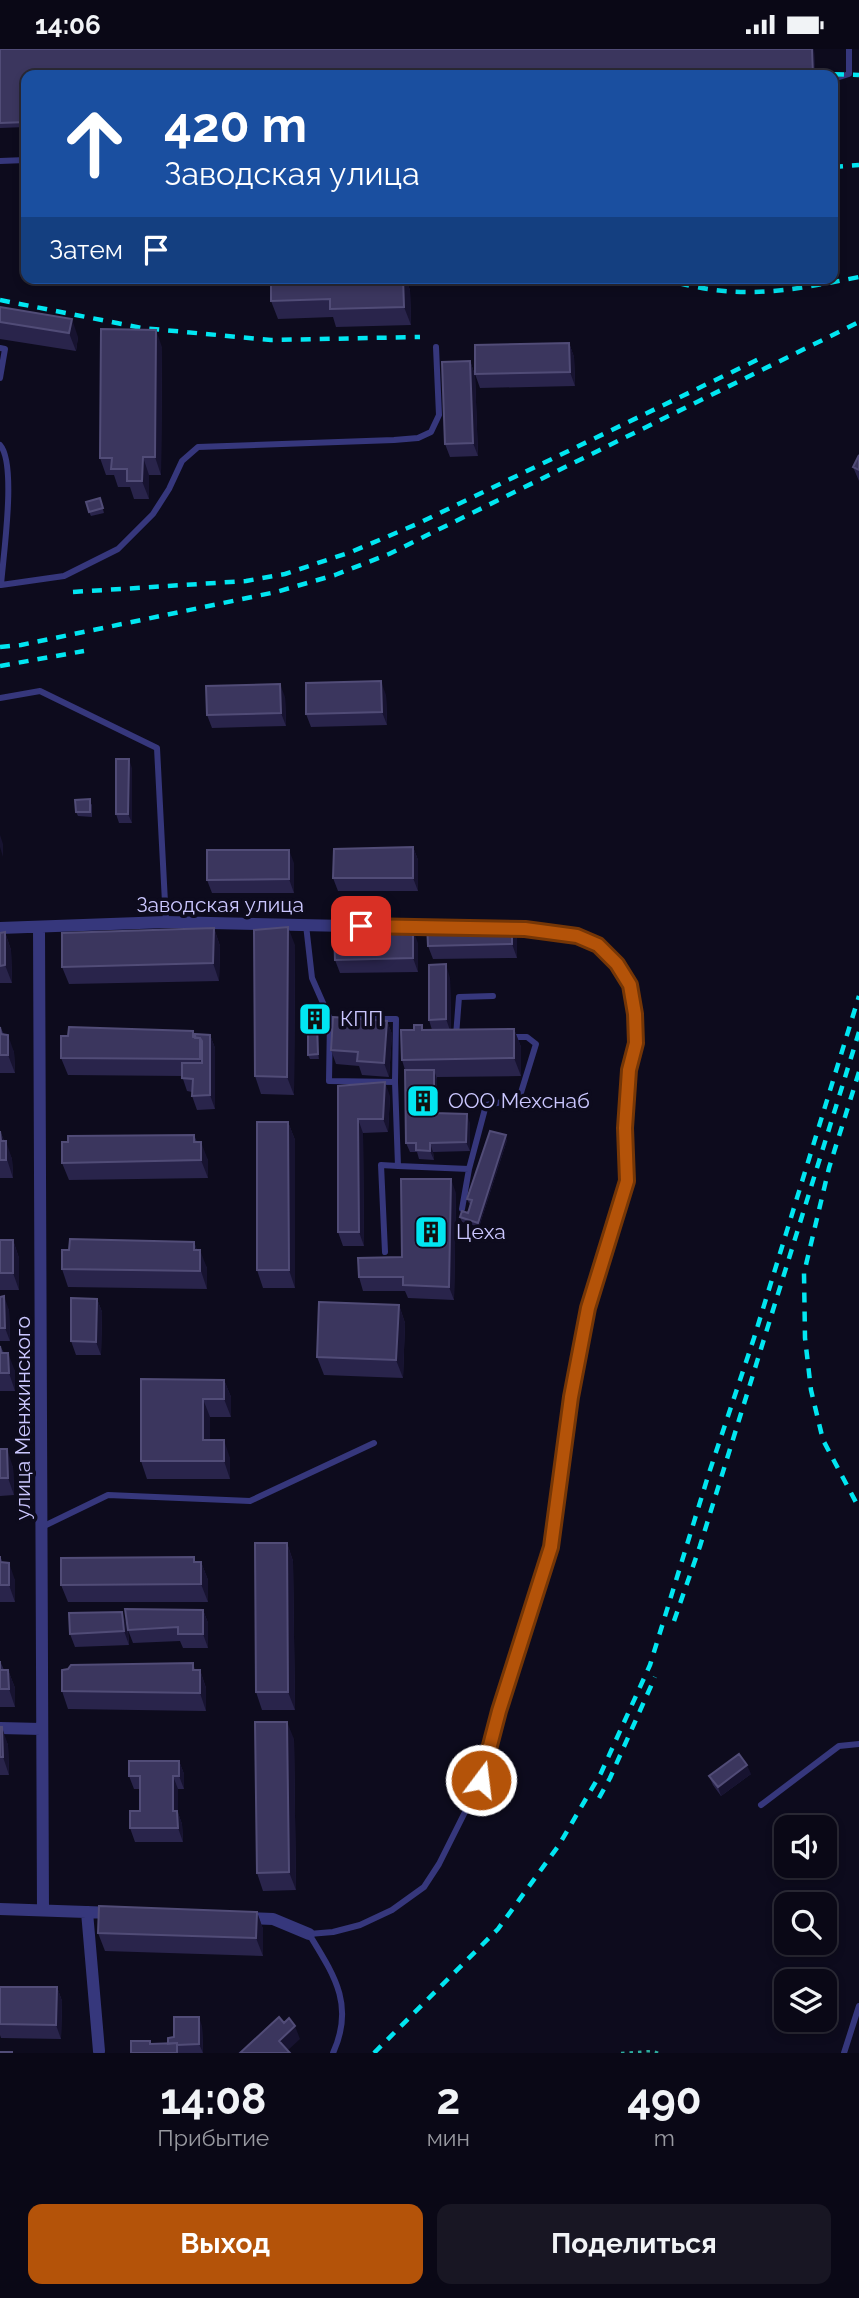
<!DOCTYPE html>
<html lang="ru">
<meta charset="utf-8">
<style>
body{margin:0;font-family:Raleway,sans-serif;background:#181623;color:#f1f3f6;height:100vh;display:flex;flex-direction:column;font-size:26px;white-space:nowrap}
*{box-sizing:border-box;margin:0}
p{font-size:23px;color:#999aa1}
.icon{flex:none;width:38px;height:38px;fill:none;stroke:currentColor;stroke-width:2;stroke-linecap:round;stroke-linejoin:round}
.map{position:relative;height:2004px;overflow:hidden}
.side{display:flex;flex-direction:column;background:#0a0816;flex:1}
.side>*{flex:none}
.hud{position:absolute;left:21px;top:21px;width:817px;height:214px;border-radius:14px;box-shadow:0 4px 10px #0003,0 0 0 2px #2a2935;background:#1a4fa0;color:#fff;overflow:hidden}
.tools{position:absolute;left:774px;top:1766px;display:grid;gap:14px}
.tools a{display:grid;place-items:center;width:63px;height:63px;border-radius:14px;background:#0a0816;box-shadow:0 4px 10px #0003,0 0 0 2px #2a2935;font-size:35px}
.pin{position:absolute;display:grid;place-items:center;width:60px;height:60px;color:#fff;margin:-30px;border-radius:14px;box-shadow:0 4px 10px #0006}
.me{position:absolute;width:77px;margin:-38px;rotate:15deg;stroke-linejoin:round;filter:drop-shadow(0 0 5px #0008)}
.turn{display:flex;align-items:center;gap:24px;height:147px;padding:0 28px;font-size:32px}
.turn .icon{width:91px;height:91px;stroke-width:2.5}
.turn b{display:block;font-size:49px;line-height:60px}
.then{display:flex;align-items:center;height:66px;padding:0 28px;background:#0003;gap:14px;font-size:26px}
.eta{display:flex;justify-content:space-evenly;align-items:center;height:119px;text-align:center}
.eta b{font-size:42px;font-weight:700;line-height:49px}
.button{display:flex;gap:14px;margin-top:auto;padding:14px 28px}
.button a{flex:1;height:80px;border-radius:14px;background:#b45309;color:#fff;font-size:28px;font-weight:700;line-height:80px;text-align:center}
.button a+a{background:#181623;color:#f1f3f6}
.status{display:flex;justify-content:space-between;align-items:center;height:49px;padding:0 35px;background:#0a0816;direction:ltr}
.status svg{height:19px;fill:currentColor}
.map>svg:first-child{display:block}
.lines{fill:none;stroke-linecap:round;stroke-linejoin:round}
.path{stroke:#2dad9f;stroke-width:2.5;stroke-dasharray:3.5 5;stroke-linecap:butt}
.lane{stroke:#36377c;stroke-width:6}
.street{stroke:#36377c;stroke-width:12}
.rail{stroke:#01e6f1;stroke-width:4.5;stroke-dasharray:10 9;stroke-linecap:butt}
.wall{fill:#29244b}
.shaded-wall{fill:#171330}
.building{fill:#3b365e;stroke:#514c77;stroke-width:2}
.route-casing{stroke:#753606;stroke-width:18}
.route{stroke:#b45309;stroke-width:12}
.labels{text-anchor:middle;stroke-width:7;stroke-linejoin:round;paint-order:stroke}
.street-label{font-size:21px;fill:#cbc7ff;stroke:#0d0b1d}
.poi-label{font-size:21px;fill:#cbc7ff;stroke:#0d0b1d;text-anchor:start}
</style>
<div class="status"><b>14:06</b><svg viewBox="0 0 49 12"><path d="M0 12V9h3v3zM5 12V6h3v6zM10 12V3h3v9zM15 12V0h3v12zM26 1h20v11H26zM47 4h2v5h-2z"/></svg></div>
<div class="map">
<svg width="859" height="2004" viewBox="0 0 859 2004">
<rect width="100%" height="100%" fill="#0d0b1d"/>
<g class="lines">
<!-- path -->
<path class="path" d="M621 2004 652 2002 659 2004"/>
<!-- lane -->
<path class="lane" d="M833 30 849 25V0
M0 112 26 111
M0 299 5 300 0 329
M0 396C17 415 3 508 1 536L64 527 118 500 153 465 169 440 182 412 198 398 394 391 418 389 431 383 439 366 436 298
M0 649 40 642 157 699 166 873
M306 876 312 929 330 970 329 1032 395 1033 396 970H355
M456 987 459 948 493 947
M398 1117 469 1120 462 1160
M469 1120 486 1056 519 1050 536 995 527 988H512
M385 1203 381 1116 398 1117 395 1033
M42 1478 108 1446 250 1452 374 1394
M761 1756 839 1697 859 1695
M333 2004C355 1956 334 1926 309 1885L333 1883 360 1876 392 1861 424 1838 439 1815 481 1731 499 1662 551 1498 571 1348 588 1259 627 1132 625 1079 629 1021 636 994 635 965 630 936 617 915 598 896 577 887 525 880
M844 2004 859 1957"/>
<!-- street -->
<path class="street" d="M39 878 43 1861
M0 879 166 873 440 879
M497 880H525
M0 1679 41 1680
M0 1860 115 1864
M87 1863 99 2002
M245 1869 273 1870 309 1885"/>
<!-- rail -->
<path class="rail" d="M796 24 859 26
M833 118 859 116
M661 229C735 252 785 243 859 228
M0 251 142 279 271 291 420 288
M73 543 246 532 285 525 351 503 417 475 761 309
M0 598 21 596 276 543 335 526 389 505 859 273
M0 617 84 602
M859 1023 829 1119 804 1224 805 1289 811 1341 823 1391 859 1459
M674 1572 700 1497 859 983
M599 1749 610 1729 655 1628
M374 2004 498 1880 559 1796 601 1724 650 1616 709 1424 754 1289 859 947"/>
</g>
<!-- wall -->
<path class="wall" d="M0 0H814L815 26H26V78L0 79Z
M405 229 410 241 411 276 336 278 333 268 278 270 271 252Z
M0 258 78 288 76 302 0 290Z
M569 294 574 308 575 337 480 339 475 325Z
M162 298 161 426H149V450H134L130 438H118L114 426H106L100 409Z
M470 312 475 326 478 407 450 408 445 395Z
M859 406V432L853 418Z
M100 449 104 464 91 467 89 463Z
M386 646 387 676 311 678 306 665Z
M285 648 286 677 212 679 207 666Z
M132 719V774H119L116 765Z
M92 755V768L78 767 76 763Z
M413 798 418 811V842H338L333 829Z
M294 814V844H212L207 831Z
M512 877 517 890V909L433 910 428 897Z
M214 879 220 897 219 932 69 935 62 918Z
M5 883 11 901 12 934H0V884Z
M418 894V923L340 924 335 911Z
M295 896 294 1046 261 1045 255 1027Z
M450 929 451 981 514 980 521 998V1027L437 1028V1064L470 1074V1102L433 1103 434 1111 419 1110 417 1103H410L406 1094 405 1021 402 1011 424 981H432L429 971Z
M318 963 319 1010H310L308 1006 310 977Z
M387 972 392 985 389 1028 362 1026 359 1017 336 1015 331 1001Z
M0 978 14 1003 15 1024H0Z
M193 982 195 986H210L215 999V1060L197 1061 192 1047V1043L187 1042 182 1027 68 1026 61 1009Z
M338 1037 390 1047 388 1083 363 1084 364 1197H343L338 1183Z
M288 1073 295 1091V1239H263L257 1221Z
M0 1082 12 1110 13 1129H0Z
M194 1086 197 1093 208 1111V1129L69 1131 62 1114 68 1093Z
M507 1091 479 1178 462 1173 460 1168 468 1164 470 1155 469 1154 467 1150Z
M456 1144 454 1251 408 1249 405 1242H363L359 1228 402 1208Z
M0 1191H13L19 1209V1241H0Z
M194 1193 197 1201 207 1219V1240L68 1238 62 1220Z
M0 1248 9 1261 10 1292H0Z
M97 1250 102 1263 101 1306H76L71 1292Z
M399 1256 405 1274 403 1329 324 1326 317 1308Z
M0 1297 15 1322V1342H0Z
M141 1330 224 1331 231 1348V1368H210V1391L230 1409V1430H147L141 1412Z
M0 1400 13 1418 14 1446 0 1447Z
M287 1494 293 1512 295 1661H262L256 1643Z
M0 1507 3 1514 15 1531V1553H0Z
M195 1513H201L208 1531V1553H68L61 1536Z
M203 1561 208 1574V1599H183L180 1592 133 1594 128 1581 129 1596 75 1598 70 1585Z
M0 1612 4 1621H8L15 1639V1658H0Z
M193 1614 195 1621H200L206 1639V1662L68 1660 62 1642Z
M0 1678 8 1696 9 1726H0Z
M294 1690 296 1841 263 1842 257 1824Z
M179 1712 184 1725V1740H178V1764L182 1775 183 1793H135L130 1779 140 1762V1740H134L129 1727Z
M751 1725 721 1747 713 1736 709 1727Z
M257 1863 263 1880V1907L105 1902 98 1884Z
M0 1938H57L62 1952 61 1990 1 1989 0 1986Z
M202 1977 203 2004H131L150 1992 151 1995H168L174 1988Z"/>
<!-- shaded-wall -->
<path class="shaded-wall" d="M812 0H814L815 26H813Z
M403 229H405L410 241 411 276 404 258Z
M72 270 78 288 76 302 69 284Z
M156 281 162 298 161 426 155 408Z
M569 294 574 308 575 337 570 323Z
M470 312 475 326 478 407 473 394Z
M143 408 149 426V450L142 432Z
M381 632 386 646 387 676 382 663Z
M280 635 285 648 286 677 281 664Z
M129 710 132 719V774L128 765Z
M0 786 3 795V808L0 798Z
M413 798 418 811V842L413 829Z
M289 801 294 814V844L289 830Z
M512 877 517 890V909L512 895Z
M288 878 295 896 294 1046 287 1028Z
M214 879 220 897 219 932 213 914Z
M413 881 418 894V923L413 909Z
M5 883 11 901 12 934 5 916Z
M446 915 450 929 451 984 446 970Z
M317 958 318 963 319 981 318 977Z
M387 972 392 985 389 1028 384 1014Z
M317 978 319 983V1010L318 1005Z
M514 980 521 998V1027L514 1009Z
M8 986 14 1003 15 1024 8 1006Z
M210 986 215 999V1060L210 1046Z
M200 989 206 1006V1028L200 1010Z
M434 1021 437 1030V1073L434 1064Z
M385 1033 390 1047 388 1083 383 1070Z
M467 1065 470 1074V1102L466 1093Z
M358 1070 363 1084 364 1197 359 1183Z
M288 1073 295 1091V1239L289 1221Z
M0 1082 6 1097V1092L12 1110 13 1129 1 1092Z
M506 1086 507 1091 479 1178 478 1174Z
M201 1093 208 1111V1129L201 1111Z
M430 1094 433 1103 434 1111 430 1102Z
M451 1130 456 1144 454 1251 449 1238Z
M13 1191 19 1209V1241L13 1224Z
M194 1193 200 1210V1201L207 1219V1240L194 1201Z
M4 1247 9 1261 10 1292 5 1279Z
M97 1250 102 1263 101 1306 96 1293Z
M399 1256 405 1274 403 1329 396 1311Z
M8 1304 15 1322V1342L9 1324Z
M224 1331 231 1348V1368L224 1350Z
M203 1350 210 1368V1409L203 1391Z
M224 1391 230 1409V1430L224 1412Z
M7 1400 13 1418 14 1446 8 1429Z
M287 1494 293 1512 295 1661 288 1643Z
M201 1513 208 1531V1553L201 1535Z
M9 1514 15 1531V1553L9 1536Z
M203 1561 208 1574V1599L203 1585Z
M122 1563 127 1576 129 1596 124 1582Z
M8 1621 15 1639V1658L9 1640Z
M200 1621 206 1639V1662L200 1644Z
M287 1673 294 1690 296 1841 289 1823Z
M2 1678 8 1696 9 1726 3 1708Z
M179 1712 184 1725V1740L179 1727Z
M747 1716 751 1725 721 1747 718 1738Z
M173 1727 178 1740V1764L182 1775 183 1793 178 1779 173 1762Z
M257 1863 263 1880V1907L256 1889Z
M57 1938 62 1952 61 1990 56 1976Z
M199 1968 202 1977 203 2004 199 1995Z
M295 1977 300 1990 285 2004 279 1992Z"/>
<!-- building -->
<path class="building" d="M0 0H812L813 26H26V73L0 74Z
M271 229H403L404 258 330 260V250L271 252Z
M0 258 72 270 69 284 0 273Z
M101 280 156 281 155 408H143L142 432H127V420H111L112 409H100Z
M569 294 570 323 475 325V296Z
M470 312 473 394 445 395 442 313Z
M859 406V421L853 418Z
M100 449 103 459 89 463 86 453Z
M381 632 382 663 306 665V634Z
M280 635 281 664 207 666 206 637Z
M116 710H129L128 765H116Z
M90 750V763H76L75 751Z
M413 798V829H333L334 800Z
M207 801H289V830L207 831Z
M427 874 512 877V895L428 897Z
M288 878 287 1028 255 1027 254 881Z
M214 879 213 914 62 918V884Z
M413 881V909L335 911 334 882Z
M5 883V916L0 917V884Z
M446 915V970L429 971V916Z
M317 958 318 977H310L309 959Z
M333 968 387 972 384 1014 357 1012 358 1003 331 1001Z
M414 976H422V981L514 980V1009L402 1011 401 981H414Z
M0 978 1 985 8 986V1006H0Z
M69 978 193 982V988L200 989V1010L61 1009V987H68Z
M308 978H317L318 1005 308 1006Z
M195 985 210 986V1046L192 1047 193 1030 182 1029V1014H202V992L200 989H195Z
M405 1021H434V1064L467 1065 466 1093 430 1094V1102L416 1101V1094H406Z
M385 1033 383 1070H358L359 1183H338V1037Z
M257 1073H288L289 1221H257Z
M0 1082 1 1092H6V1111H0Z
M490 1082 506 1086 478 1174 460 1168 462 1162 468 1164 472 1151 467 1150Z
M194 1086V1093H201V1111L62 1114V1093H68V1087Z
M401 1130H451L449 1238 403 1236V1228H359L358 1209 402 1208Z
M70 1190 194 1193V1201H200V1222L62 1220V1201H69Z
M0 1191H13V1224H0Z
M4 1247 5 1279H0V1248Z
M71 1249 97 1250 96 1293 71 1292Z
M319 1253 399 1256 396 1311 317 1308Z
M0 1297 1 1304H8L9 1324H0Z
M141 1330 224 1331V1350H203V1391H224V1412H141Z
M0 1400H7L8 1429H0Z
M255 1494H287L288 1643H256Z
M0 1507V1513L9 1514V1536H0Z
M194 1508V1513H201V1535L61 1536V1509Z
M125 1560 203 1561V1585H178V1578L128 1581Z
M122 1563 124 1582 70 1585 69 1564Z
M0 1612V1621H8L9 1640H0Z
M193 1614V1621H200V1644L62 1642V1621L68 1620 71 1616Z
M255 1673H287L289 1823 257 1824Z
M0 1678H2L3 1708H0Z
M739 1705 747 1716 718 1738 709 1727Z
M129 1712H179V1727H173V1762H177L178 1779H130V1762H140V1727H129Z
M99 1857 257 1863 256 1889 98 1884Z
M0 1938H57L56 1976 0 1975Z
M174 1968H199V1995L177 1996V1994L168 1995V1989L174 1988Z
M279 1968 284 1974 289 1969 295 1977 279 1992 290 2004H240Z
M131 1992H150V1995L177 1994V2004H131Z
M0 2003H12V2004H0Z"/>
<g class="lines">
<defs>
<path id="route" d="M361 877 525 880 577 887 598 896 617 915 630 936 635 965 636 994 629 1021 625 1079 627 1132 588 1259 571 1348 551 1498 499 1662 481 1731"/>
</defs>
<!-- route casing -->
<use href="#route" class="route-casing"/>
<!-- route -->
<use href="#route" class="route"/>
</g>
<!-- icons -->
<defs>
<symbol id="building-square" viewBox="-11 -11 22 22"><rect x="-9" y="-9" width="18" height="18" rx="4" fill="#01e6f1" stroke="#0d0b1d"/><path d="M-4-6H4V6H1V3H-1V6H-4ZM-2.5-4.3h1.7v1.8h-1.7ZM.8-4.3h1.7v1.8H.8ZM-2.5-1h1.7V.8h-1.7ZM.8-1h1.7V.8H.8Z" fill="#111"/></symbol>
</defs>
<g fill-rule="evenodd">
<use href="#building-square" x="296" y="951" width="38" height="38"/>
<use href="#building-square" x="404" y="1033" width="38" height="38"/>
<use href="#building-square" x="412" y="1164" width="38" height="38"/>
</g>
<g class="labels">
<!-- street labels -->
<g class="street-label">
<text x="220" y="863">Заводская улица</text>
<text transform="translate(23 1369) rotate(-90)" y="7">улица Менжинского</text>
</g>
<!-- poi labels -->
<g class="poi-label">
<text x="340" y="977">КПП</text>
<text x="448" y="1059">ООО Мехснаб</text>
<text x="456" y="1190">Цеха</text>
</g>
</g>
</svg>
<div class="tools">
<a><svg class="icon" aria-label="sound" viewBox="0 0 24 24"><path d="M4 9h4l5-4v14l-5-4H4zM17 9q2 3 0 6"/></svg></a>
<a><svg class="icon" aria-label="search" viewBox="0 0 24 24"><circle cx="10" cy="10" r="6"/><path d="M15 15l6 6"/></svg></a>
<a><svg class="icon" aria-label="layers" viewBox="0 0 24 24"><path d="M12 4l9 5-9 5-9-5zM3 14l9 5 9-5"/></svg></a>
</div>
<div class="pin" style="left:361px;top:877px;background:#d93025"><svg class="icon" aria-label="arrive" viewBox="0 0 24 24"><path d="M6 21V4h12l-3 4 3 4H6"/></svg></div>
<svg class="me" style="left:481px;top:1731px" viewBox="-20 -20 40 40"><circle r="17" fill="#b45309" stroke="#fff" stroke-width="3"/><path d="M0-11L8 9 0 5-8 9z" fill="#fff"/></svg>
<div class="hud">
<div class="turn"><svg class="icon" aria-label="ahead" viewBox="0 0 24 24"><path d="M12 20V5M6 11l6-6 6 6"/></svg><div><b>420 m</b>Заводская улица</div></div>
<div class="then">Затем<svg class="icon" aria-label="arrive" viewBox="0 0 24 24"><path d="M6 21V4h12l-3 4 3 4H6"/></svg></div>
</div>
</div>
<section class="side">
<div class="eta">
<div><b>14:08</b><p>Прибытие</p></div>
<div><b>2</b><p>мин</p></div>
<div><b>490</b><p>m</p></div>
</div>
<div class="button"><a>Выход</a><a>Поделиться</a></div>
</section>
